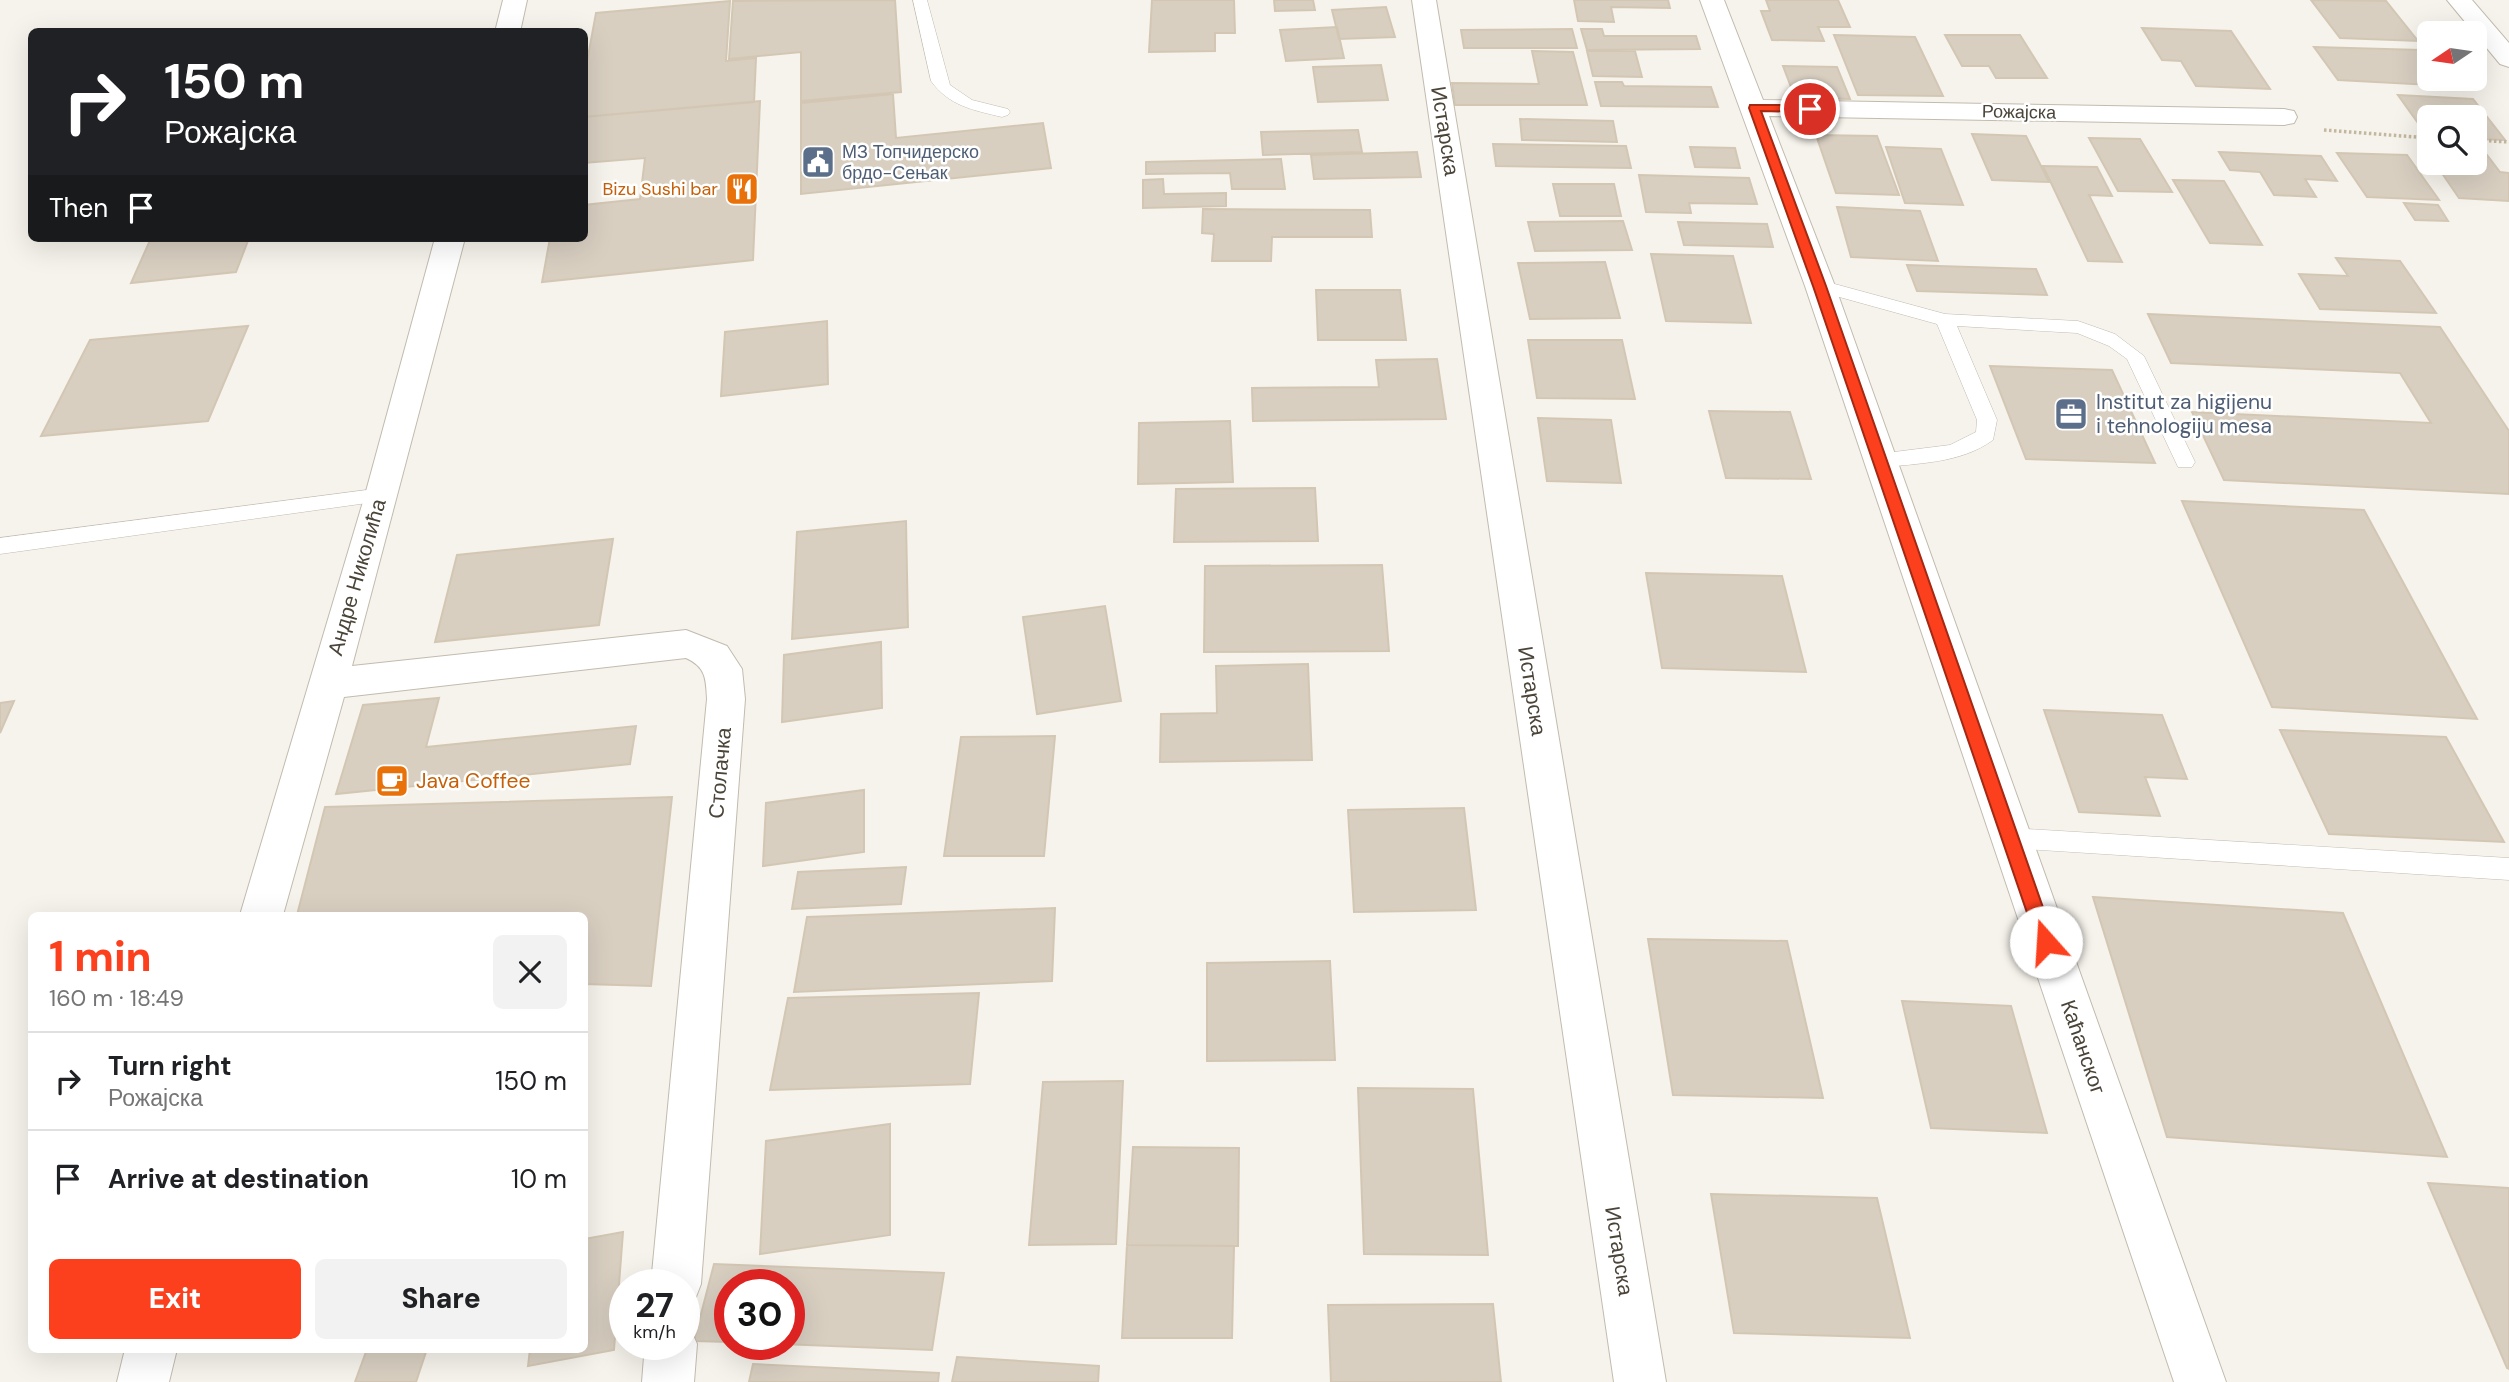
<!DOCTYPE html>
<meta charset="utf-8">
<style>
body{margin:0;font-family:"DM Sans",sans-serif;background:#f2f2f2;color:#202124;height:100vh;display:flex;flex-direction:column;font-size:26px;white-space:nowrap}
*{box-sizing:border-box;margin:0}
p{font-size:23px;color:#757577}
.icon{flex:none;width:38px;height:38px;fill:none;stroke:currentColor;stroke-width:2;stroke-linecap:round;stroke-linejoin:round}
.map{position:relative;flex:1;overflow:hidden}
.details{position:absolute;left:28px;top:912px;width:560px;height:441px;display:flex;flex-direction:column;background:#fff;border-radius:10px;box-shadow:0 7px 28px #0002}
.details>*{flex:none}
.hud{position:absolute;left:28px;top:28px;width:560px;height:214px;border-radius:10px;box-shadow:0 7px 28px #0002;background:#202124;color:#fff;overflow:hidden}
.needle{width:46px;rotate:257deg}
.fabs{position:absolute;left:2417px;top:21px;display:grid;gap:14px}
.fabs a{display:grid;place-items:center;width:70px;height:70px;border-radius:10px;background:#fff;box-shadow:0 7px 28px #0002;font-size:35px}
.speed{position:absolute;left:609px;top:1269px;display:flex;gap:14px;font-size:35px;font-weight:700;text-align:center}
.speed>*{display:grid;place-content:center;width:91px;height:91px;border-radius:50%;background:#fff;box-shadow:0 7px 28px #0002;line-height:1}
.speed small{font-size:18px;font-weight:400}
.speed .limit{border:10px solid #d22;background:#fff;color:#111}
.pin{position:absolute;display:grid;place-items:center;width:60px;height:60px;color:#fff;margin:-30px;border:4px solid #fff;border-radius:50%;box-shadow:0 2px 7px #0007}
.me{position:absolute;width:77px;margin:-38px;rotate:341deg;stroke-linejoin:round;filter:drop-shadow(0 0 5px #0008)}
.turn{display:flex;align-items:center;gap:24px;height:147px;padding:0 21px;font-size:32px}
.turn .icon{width:91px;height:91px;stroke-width:2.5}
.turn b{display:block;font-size:49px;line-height:60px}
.then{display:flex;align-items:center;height:66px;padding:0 21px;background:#0003;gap:14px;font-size:26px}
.round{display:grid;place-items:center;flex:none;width:74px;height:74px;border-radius:10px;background:#f2f2f2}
.summary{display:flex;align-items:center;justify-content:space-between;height:119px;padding:0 21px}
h1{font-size:42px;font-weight:800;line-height:52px;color:#fc3f1d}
.button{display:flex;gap:14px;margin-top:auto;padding:14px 21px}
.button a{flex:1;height:80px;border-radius:10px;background:#fc3f1d;color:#fff;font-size:28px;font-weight:800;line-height:80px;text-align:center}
.button a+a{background:#f2f2f2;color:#202124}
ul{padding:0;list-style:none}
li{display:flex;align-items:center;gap:21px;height:98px;padding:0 21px;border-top:2px solid #e0e0e0}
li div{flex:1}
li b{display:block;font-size:26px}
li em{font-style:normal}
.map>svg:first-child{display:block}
.building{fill:#d8cfc1;stroke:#d3c7b4;stroke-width:2}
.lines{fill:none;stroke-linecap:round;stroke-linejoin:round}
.lane-casing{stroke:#c2bbae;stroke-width:1}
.street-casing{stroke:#c2bbae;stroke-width:2}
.path{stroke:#c4b79f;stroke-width:3.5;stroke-dasharray:2.5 2.5;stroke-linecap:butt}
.lane{fill:#fff;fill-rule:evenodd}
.street{fill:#fff;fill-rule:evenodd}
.route{fill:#fc3f1d;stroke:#a42913;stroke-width:2}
.labels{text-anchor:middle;stroke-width:5;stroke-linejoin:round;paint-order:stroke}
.far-street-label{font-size:18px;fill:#4b4439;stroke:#fff}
.far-service-label{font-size:18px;fill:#4e5e75;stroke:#fff;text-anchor:start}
.far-food-label{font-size:18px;fill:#c56008;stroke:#fff;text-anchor:end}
.street-label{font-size:21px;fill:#4b4439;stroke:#fff}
.service-label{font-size:21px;fill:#4e5e75;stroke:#fff;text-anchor:start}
.food-label{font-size:21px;fill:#c56008;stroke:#fff;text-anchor:start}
</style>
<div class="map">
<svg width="2509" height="1382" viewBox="0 0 2509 1382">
<rect width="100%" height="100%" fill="#f6f3ec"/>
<!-- building -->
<path class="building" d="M895 0 901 92 801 101V52L729 59 733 1Z
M1152 0H1234L1235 33H1215V51L1149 52Z
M1274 0H1313L1315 10 1275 11Z
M1574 0H1668L1670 8 1611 7 1614 22 1578 21Z
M1766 0H1838L1850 27H1818L1824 41 1772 40 1761 11H1770Z
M2311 0 2386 1 2418 41 2340 38Z
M730 1 726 61 756 58 754 102 584 117V78L596 13Z
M1386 7 1395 37 1339 39 1332 10Z
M1337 27 1344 58 1286 61 1280 30Z
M2142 28 2231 31 2270 89 2196 86 2181 61 2162 60Z
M1572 29 1577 48H1464L1461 30Z
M1581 29H1602L1604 36H1696L1700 49 1587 50Z
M1834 35 1915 37 1943 96 1858 95Z
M1945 35H2020L2047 78H1996L1989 66H1962Z
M2314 47 2421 50 2429 60V79H2443L2449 86 2338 80Z
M1532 51 1573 52 1587 105H1455L1452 83 1539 84Z
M1587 51H1635L1642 77 1593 76Z
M1381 65 1388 100 1318 102 1313 67Z
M1783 66 1837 67 1850 99 1806 98 1802 87H1791Z
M1595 82H1622L1624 86 1711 87 1718 107 1601 106Z
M893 94 896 138 1043 123 1051 168 801 194V103Z
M2398 95 2473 99 2505 140 2474 139V117H2429L2428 137Z
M760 101 753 260 542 282 550 238H584V205L640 199 645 158 584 163V117Z
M1520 119 1613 121 1617 142 1522 140Z
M1358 130 1362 152 1263 155 1261 132Z
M1972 134 2026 136 2049 182 1992 180Z
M1816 135 1877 136 1899 195 1836 193Z
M2089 138 2140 139 2172 192 2118 191Z
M1493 144 1626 146 1631 168 1496 166Z
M1690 147 1735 148 1740 168 1695 167Z
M1886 147 1941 149 1963 205 1905 203Z
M1417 152 1421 177 1314 179 1311 155Z
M2219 152 2321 156 2337 181 2305 179 2316 197 2274 195 2260 172 2230 170Z
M2337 153 2407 155 2439 200 2367 197Z
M2474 154 2487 155 2500 172 2509 173V201L2459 198 2435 163H2474Z
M1281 159 1285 189H1232L1230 173 1146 174V162Z
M2043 166 2097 167 2112 196 2089 195 2122 262 2088 261Z
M1639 175 1749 178 1757 204 1689 203 1691 213 1646 212Z
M1163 179 1164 194 1226 193V206L1143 208V180Z
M2173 180 2224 181 2262 245 2210 243Z
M1553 184H1614L1621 216H1560Z
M2404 203 2438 205 2448 221 2415 220Z
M1837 207 1920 211 1938 261 1851 257Z
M1203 209 1370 210 1372 237H1272L1271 261H1212L1214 234 1202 233Z
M1623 221 1632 250 1535 251 1528 222Z
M1678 222 1767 224 1773 247 1684 245Z
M151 238H249L236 272 131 283Z
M1651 254 1733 256 1751 323 1666 321Z
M2336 258 2400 261 2436 313 2320 309 2299 274 2348 276Z
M1605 262 1620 318 1530 319 1518 263Z
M1907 265 2036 269 2047 295 1917 291Z
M1316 290H1400L1406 340H1318Z
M2148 314 2440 327 2509 431V494L2224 480 2192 412 2431 423 2400 373 2171 363Z
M827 321 828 384 721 396 725 332Z
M248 326 208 421 41 436 90 340Z
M1528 340H1622L1635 399 1537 398Z
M1437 359 1446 419 1253 421 1252 388 1379 387 1376 360Z
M1990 366 2112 370 2155 463 2026 459Z
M1709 411 1790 412 1811 479 1726 478Z
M1538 418 1611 420 1621 483 1547 481Z
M1230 421 1233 482 1138 484 1139 423Z
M1315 488 1318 541 1174 542 1176 489Z
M2182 501 2364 510 2477 719 2272 707Z
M906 521 908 627 792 639 797 532Z
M613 539 599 625 435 642 457 555Z
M1382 565 1389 651 1204 652 1205 566Z
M1646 573 1782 576 1806 672 1662 668Z
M1105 606 1121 701 1037 714 1023 617Z
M881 642 882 708 782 722 784 655Z
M1308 664 1312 760 1160 762 1161 714 1217 713 1216 666Z
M439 698 426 747 636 726 630 764 336 794 363 705Z
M14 701 0 733V703Z
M2044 710 2162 715 2187 779 2145 777 2160 816 2079 812Z
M2280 730 2446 737 2504 842 2329 834Z
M1055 736 1044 856H944L961 737Z
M864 790V852L763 866 766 803Z
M672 797 651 986 584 984V915H297L325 807Z
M1464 808 1476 910 1354 912 1348 810Z
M906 867 901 904 792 909 798 872Z
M2093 897 2343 913 2447 1157 2167 1137Z
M1055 908 1052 981 794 992 807 917Z
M1648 939 1787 941 1823 1098 1673 1095Z
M1330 961 1335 1060 1207 1061V963Z
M979 993 970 1084 770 1090 788 998Z
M1902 1001 2011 1006 2047 1133 1931 1128Z
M1123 1081 1116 1244 1029 1245 1043 1082Z
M1358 1088 1473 1089 1488 1255 1364 1254Z
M890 1124V1235L760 1254 766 1141Z
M1133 1147 1239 1148 1238 1246 1127 1245Z
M2428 1183 2509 1188V1369L2507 1368Z
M1711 1194 1877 1198 1910 1338 1734 1333Z
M623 1232 614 1350 528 1366 530 1349H584V1239Z
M1127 1245 1234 1246 1232 1338H1122Z
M714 1264 944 1273 932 1350 781 1344H789V1284H730V1342L694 1341Z
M1493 1304 1501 1382H1331L1328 1305Z
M367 1349H427L416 1382H355Z
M957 1357 1099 1366 1098 1382H952Z
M753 1364 939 1373 938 1382H749Z"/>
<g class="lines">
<defs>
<path id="lane" d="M913 0H927L950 85 972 100 1008 109 1010 112 1008 115 1002 117C973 110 949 106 931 81Z
M1820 280 1945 314 2078 321 2115 334 2144 356 2195 462 2192 467H2178L2127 359 2109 346 2077 333 1957 326 1997 420 1993 440C1960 464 1917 463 1878 468L1871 466 1868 461 1871 456 1878 454 1950 445 1976 432 1977 420 1937 324 1814 290 1811 286 1814 282Z
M382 488 389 490 392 495 389 500 0 554V538Z
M2010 828 2509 858V880L2010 848 2001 845 1998 838 2001 831Z"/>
<path id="street" d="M503 0H527L520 32H495Z
M1412 0H1436L1666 1382H1614Z
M1700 0H1724L1763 100 2284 109 2294 111 2297 117 2294 123 2284 125 1769 116 1835 286 2226 1382H2174L1805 286Z
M2447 0H2472L2509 43V67L2500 64Z
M435 238H465L352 666 686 630 727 646 742 669 745 699 701 1284 694 1302 684 1306V1284H651L707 699C706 679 706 667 686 658L344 697 283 915H240L365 495Z
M684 1324 689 1326 697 1344 694 1382H642L645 1344H684Z
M125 1349H177L169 1382H117Z"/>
</defs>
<!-- lane casing -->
<use href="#lane" class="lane-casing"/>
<!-- street casing -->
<use href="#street" class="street-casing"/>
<!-- path -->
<path class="path" d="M2324 130 2429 138
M2474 140 2509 142"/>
<!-- lane -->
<use href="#lane" class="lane"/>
<!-- street -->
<use href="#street" class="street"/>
</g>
<!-- route -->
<path class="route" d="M1750 105H1810L1815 109 1810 112 1761 111 1826 286 2055 942 2052 948 2046 950 2040 948 2037 942 1813 286 1749 108Z"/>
<!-- icons -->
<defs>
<symbol id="civic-square" viewBox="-11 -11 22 22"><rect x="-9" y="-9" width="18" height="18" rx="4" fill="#5c6f8a" stroke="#fff"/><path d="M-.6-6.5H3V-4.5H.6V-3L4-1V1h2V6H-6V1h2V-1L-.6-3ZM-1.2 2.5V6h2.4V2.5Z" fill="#fff"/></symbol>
<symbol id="restaurant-square" viewBox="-11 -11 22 22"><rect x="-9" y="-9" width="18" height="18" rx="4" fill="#e8710a" stroke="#fff"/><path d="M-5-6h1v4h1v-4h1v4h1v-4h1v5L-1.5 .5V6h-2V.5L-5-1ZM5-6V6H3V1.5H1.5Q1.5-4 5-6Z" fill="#fff"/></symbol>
<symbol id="office-square" viewBox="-11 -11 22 22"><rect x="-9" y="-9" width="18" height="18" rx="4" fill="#5c6f8a" stroke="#fff"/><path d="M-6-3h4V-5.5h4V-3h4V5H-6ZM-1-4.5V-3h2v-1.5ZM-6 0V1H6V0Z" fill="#fff"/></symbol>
<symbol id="cafe-square" viewBox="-11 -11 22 22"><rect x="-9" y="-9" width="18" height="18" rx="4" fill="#e8710a" stroke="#fff"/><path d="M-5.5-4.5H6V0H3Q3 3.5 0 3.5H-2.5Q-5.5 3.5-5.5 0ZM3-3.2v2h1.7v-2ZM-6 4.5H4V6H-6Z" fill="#fff"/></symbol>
</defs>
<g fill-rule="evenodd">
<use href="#civic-square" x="799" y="143" width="38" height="38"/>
<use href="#restaurant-square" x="723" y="170" width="38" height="38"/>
<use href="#office-square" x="2052" y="395" width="38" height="38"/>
<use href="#cafe-square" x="373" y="762" width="38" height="38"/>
</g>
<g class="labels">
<!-- far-street labels -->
<g class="far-street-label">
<text transform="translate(2019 112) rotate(1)" y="6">Рожајска</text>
</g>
<!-- far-service labels -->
<g class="far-service-label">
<text x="842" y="158">МЗ Топчидерско<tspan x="842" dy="21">брдо-Сењак</tspan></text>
</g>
<!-- far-food labels -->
<g class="far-food-label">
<text x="718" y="195">Bizu Sushi bar</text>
</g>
<!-- street labels -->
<g class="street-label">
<text transform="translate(1445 131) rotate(81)" y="7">Истарска</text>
<text transform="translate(357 577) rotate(-74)" y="7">Андре Николића</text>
<text transform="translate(1532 691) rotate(81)" y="7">Истарска</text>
<text transform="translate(720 773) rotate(-85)" y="7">Столачка</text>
<text transform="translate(2083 1047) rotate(71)" y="7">Каћанског</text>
<text transform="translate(1619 1251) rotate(81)" y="7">Истарска</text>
</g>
<!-- service labels -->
<g class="service-label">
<text x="2096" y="409">Institut za higijenu<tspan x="2096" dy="24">i tehnologiju mesa</tspan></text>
</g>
<!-- food labels -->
<g class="food-label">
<text x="416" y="788">Java Coffee</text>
</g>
</g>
</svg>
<div class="fabs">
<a><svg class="needle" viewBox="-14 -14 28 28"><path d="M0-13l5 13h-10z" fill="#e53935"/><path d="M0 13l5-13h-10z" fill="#757577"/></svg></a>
<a><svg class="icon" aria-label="search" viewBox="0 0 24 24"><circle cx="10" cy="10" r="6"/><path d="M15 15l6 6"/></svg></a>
</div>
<div class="speed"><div>27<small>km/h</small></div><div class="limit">30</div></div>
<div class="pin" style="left:1810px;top:109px;background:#d93025"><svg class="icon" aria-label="arrive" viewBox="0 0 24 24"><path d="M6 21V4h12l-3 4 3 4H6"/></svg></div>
<svg class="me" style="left:2046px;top:942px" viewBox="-20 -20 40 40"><circle r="19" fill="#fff"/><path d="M0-13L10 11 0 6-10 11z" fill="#fc3f1d"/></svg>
<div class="hud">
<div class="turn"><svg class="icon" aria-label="right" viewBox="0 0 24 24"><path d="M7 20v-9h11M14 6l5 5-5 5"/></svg><div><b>150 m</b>Рожајска</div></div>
<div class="then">Then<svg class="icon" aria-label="arrive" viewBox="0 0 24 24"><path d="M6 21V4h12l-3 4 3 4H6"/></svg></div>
</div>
<section class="details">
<div class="summary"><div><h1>1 min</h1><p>160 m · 18:49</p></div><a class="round"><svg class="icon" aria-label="close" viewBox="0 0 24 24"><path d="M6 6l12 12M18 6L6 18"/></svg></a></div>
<ul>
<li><svg class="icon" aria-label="right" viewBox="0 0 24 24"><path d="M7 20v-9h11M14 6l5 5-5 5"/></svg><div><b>Turn right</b><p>Рожајска</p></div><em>150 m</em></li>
<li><svg class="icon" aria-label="arrive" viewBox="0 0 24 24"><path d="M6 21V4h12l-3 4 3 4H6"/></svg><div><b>Arrive at destination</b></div><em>10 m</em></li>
</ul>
<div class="button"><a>Exit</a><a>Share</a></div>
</section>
</div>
